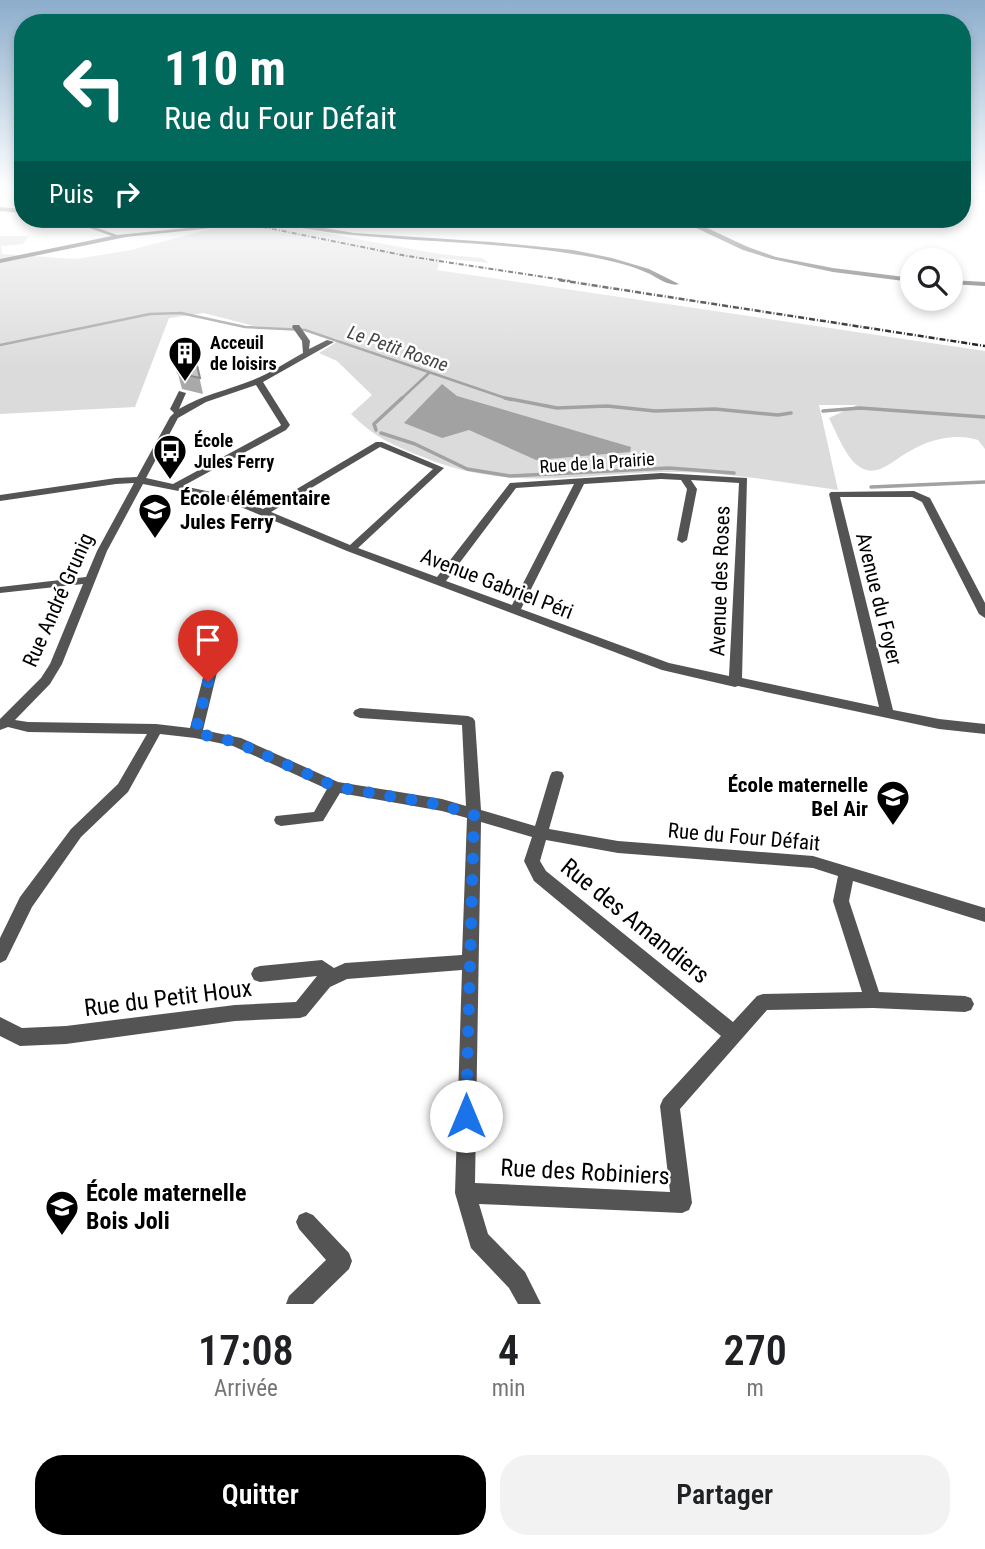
<!DOCTYPE html>
<html lang="fr">
<meta charset="utf-8">
<style>
body{margin:0;font-family:"Roboto Condensed",sans-serif;background:#f2f2f2;color:#202124;height:100vh;display:flex;flex-direction:column;font-size:26px;white-space:nowrap}
*{box-sizing:border-box;margin:0}
p{font-size:23px;color:#757577}
.icon{flex:none;width:38px;height:38px;fill:none;stroke:currentColor;stroke-width:2;stroke-linecap:round;stroke-linejoin:round}
.map{position:relative;height:1304px;overflow:hidden}
.side{display:flex;flex-direction:column;background:#fff;flex:1}
.side>*{flex:none}
.guide{position:absolute;left:14px;top:14px;width:957px;height:214px;border-radius:28px;box-shadow:0 4px 10px #0003;background:#00695c;color:#fff;overflow:hidden}
.tools{position:absolute;left:900px;top:248px;display:grid;gap:14px}
.tools a{display:grid;place-items:center;width:63px;height:63px;border-radius:50%;background:#fff;box-shadow:0 4px 10px #0003;font-size:35px}
.pin{position:absolute;display:grid;place-items:center;width:60px;height:60px;color:#fff;margin:-72px -30px;border-radius:50% 50% 50% 0;rotate:-45deg;box-shadow:0 0 7px #0007}
.pin .icon{rotate:45deg}
.me{position:absolute;width:77px;margin:-38px;rotate:0deg;stroke-linejoin:round;filter:drop-shadow(0 0 5px #0008)}
.turn{display:flex;align-items:center;gap:24px;height:147px;padding:0 35px;font-size:32px}
.turn .icon{width:91px;height:91px;stroke-width:2.5}
.turn b{display:block;font-size:49px;line-height:60px}
.then{display:flex;align-items:center;height:66px;padding:0 35px;background:#0003;gap:14px;font-size:26px}
.eta{display:flex;justify-content:space-evenly;align-items:center;height:119px;text-align:center}
.eta b{font-size:42px;font-weight:600;line-height:49px}
.button{display:flex;gap:14px;margin-top:auto;padding:14px 35px}
.button a{flex:1;height:80px;border-radius:28px;background:#000;color:#fff;font-size:28px;font-weight:600;line-height:80px;text-align:center}
.button a+a{background:#f2f2f2;color:#202124}
.map>svg:first-child{display:block}
.green{fill:#dbdbdb}
.water{fill:#a2a2a2}
.lines{fill:none;stroke-linecap:round;stroke-linejoin:round}
.stream-far1{stroke:#a2a2a2;stroke-width:2.5}
.stream{stroke:#a2a2a2;stroke-width:3.5}
.street-tunnel{stroke:#d9d9d9;stroke-width:6;stroke-dasharray:6 2.5;stroke-linecap:butt}
.street{fill:#545454;fill-rule:evenodd}
.rail-far1{stroke:#000;stroke-width:2;stroke-dasharray:5 2 1 2;stroke-linecap:butt}
.rail{stroke:#000;stroke-width:2.5;stroke-dasharray:6 2 1 2;stroke-linecap:butt}
.wall{fill:#a9a9a9}
.building{fill:#c4c4c4;stroke:#898989;stroke-width:2}
.route{stroke:#1a73e8;stroke-width:12;stroke-dasharray:0 21.6}
.labels{text-anchor:middle;stroke-width:5;stroke-linejoin:round;paint-order:stroke}
.far-poi-label{font-size:18px;font-weight:bold;fill:#000;stroke:#fff;text-anchor:start}
.far-street-label{font-size:18px;fill:#000;stroke:#fff}
.far-water-label{font-size:19px;font-style:italic;fill:#434343;stroke:#fff}
.poi-label{font-size:21px;font-weight:bold;fill:#000;stroke:#fff;text-anchor:start}
.street-label{font-size:21px;fill:#000;stroke:#fff}
.near-street-label{font-size:24px;fill:#000;stroke:#fff}
.near-poi-label{font-size:24px;font-weight:bold;fill:#000;stroke:#fff;text-anchor:start}
</style>
<div class="map">
<svg width="985" height="1304" viewBox="0 0 985 1304">
<rect width="100%" height="100%" fill="#fff"/>
<!-- green -->
<path class="green" d="M249 219 439 254 482 258 489 263 441 258 437 270 985 351V449L978 440C956 433 930 439 910 451 894 459 876 481 857 465 845 455 836 432 829 418L857 405H819L838 490C780 482 723 471 664 472 575 474 509 492 423 457 390 444 376 438 351 414L372 395 337 361 319 353 340 340 307 330 254 326 204 313 169 318 135 407 0 414V236H29L23 244 1 246 2 254 76 259 131 250Z"/>
<!-- water -->
<path class="water" d="M442 384 457 396 631 447 630 452 536 460 469 430 442 438 404 423Z"/>
<g class="lines">
<!-- stream-far1 -->
<path class="stream-far1" d="M0 345 150 314 181 313 245 327 305 330 511 400
M400 400 429 373"/>
<!-- stream -->
<path class="stream" d="M505 398 557 408 607 406 655 411 715 409 778 415 791 413
M823 411 860 408 985 417
M376 430 374 424 402 398
M381 433 415 444 467 469 510 476 669 468 734 473
M871 487 985 482"/>
<!-- street-tunnel -->
<path class="street-tunnel" d="M238 225 263 222"/>
<!-- street -->
<path class="street" d="M962 188H985V192L962 190Z
M0 207 23 209V213L0 211Z
M64 219H72L117 235 238 223 241 225 126 237 0 263V259L112 236Z
M142 219H154L155 220 152 222Z
M271 219 354 233 492 242 573 250 612 258 649 269 679 284C671 287 659 279 650 274 627 263 599 258 573 254 472 238 369 244 269 222Z
M677 219 692 221 748 247 776 257 833 268 912 278V282L833 272 772 259 743 250Z
M950 280 985 282V286L950 284Z
M293 325H299L310 341 309 349 327 340 334 342 263 382 290 425 286 430 183 486 230 496 263 509 376 442H382L444 468 358 548 437 577 510 483 661 473 747 478 742 678 879 707 829 494 831 492 914 491 930 498 985 603V618L979 614 922 502 912 497H840L893 710 939 719 985 724V734L939 729 738 686 735 687 662 670 347 551 224 500 143 484 107 551 62 664 50 684 15 720 28 722 156 724 190 728 215 631 221 627 227 631 203 730 241 738 338 782 442 799 466 806 462 725 360 718 355 716 353 713 355 710 360 708 468 716 473 718 475 721 481 810 535 826 550 776 552 772 557 771 562 772 564 776 549 829 618 841 813 856 985 908V922L853 881 849 901 879 992 965 996 971 998 974 1004 971 1010 965 1012 873 1008 767 1010 680 1109 692 1203 689 1210 682 1213 479 1204 488 1234 525 1272 541 1304H518L509 1288 471 1248 455 1193 462 970 347 979 330 987 306 1016 300 1018 235 1021 66 1044 20 1046 0 1036V1017L22 1028 66 1026 235 1005 296 1002 317 976 260 982 254 980 251 974 254 968 260 966 322 960 334 968 345 963 462 955 467 818 442 811 340 793 323 821 281 826 276 824 274 820 276 816 314 812 327 789 233 746 195 738 160 734 128 792 81 837 32 907 6 960 0 963V938L20 897 71 829 118 784 147 734 28 732 8 727 0 730V719L41 678 50 664 83 584 0 593V587L86 577 97 551 134 483 116 484 0 501V495L116 478 137 477 170 417 174 413 170 409 179 391 186 393 179 409C202 395 228 390 253 380 271 373 286 362 303 353L302 341 292 327ZM256 385 281 425 280 426 173 484 146 478 178 418 206 402ZM380 447 433 469 350 545 271 512ZM661 479 681 480 687 489 677 540 682 543 687 540 697 489 691 480 739 483 729 676 669 663 521 609 584 484ZM574 484 512 605 446 581 516 488ZM481 822 532 837 524 861 534 881 721 1036 663 1099 660 1106 670 1192 475 1183ZM546 840 618 853 813 868 838 876 833 901 862 992 763 994 757 996 733 1022 546 871 540 861Z
M306 1212 313 1215 349 1253 352 1261 349 1269 313 1304H286L289 1296 326 1260 299 1229 296 1222 299 1215Z"/>
<!-- rail-far1 -->
<path class="rail-far1" d="M223 219 407 256 570 281"/>
<!-- rail -->
<path class="rail" d="M559 280 985 346"/>
</g>
<!-- wall -->
<path class="wall" d="M195 357 203 394 182 389 174 359Z"/>
<!-- building -->
<path class="building" d="M195 357 200 378 178 373 174 359Z"/>
<!-- sky -->
<linearGradient id="sky" x2="0" y2="1"><stop stop-color="#8cadcc"/><stop offset="0.51" stop-color="#fff"/><stop offset="1" stop-color="#fff" stop-opacity="0"/></linearGradient>
<rect width="985" height="370" fill="url(#sky)"/>
<g class="lines">
<!-- route -->
<path class="route" d="M208 682 195 733 236 742 336 787 442 805 474 815 466 1116"/>
</g>
<!-- icons -->
<defs>
<symbol id="building-pin" viewBox="-11 -11 22 30"><path d="M0 17L-7.5 6A9.5 9.5 0 1 1 7.5 6Z" fill="#000" stroke="#fff"/><path d="M-4-6H4V6H1V3H-1V6H-4ZM-2.5-4.3h1.7v1.8h-1.7ZM.8-4.3h1.7v1.8H.8ZM-2.5-1h1.7V.8h-1.7ZM.8-1h1.7V.8H.8Z" fill="#fff"/></symbol>
<symbol id="bus-pin" viewBox="-11 -11 22 30"><path d="M0 17L-7.5 6A9.5 9.5 0 1 1 7.5 6Z" fill="#000" stroke="#fff"/><path d="M-5-6H5V4H4V6H2V4H-2V6H-4V4H-5ZM-3.5-4V0h7V-4ZM-3.5 1.2v1.5H-2V1.2ZM2 1.2v1.5H3.5V1.2Z" fill="#fff"/></symbol>
<symbol id="school-pin" viewBox="-11 -11 22 30"><path d="M0 17L-7.5 6A9.5 9.5 0 1 1 7.5 6Z" fill="#000" stroke="#fff"/><path d="M0-5L7-2L0 1L-7-2ZM-4 1L0 2.5L4 1V4Q0 6-4 4Z" fill="#fff"/></symbol>
</defs>
<g fill-rule="evenodd">
<use href="#building-pin" x="166" y="334" width="38" height="52"/>
<use href="#bus-pin" x="151" y="432" width="38" height="52"/>
<use href="#school-pin" x="136" y="491" width="38" height="52"/>
<use href="#school-pin" x="874" y="778" width="38" height="52"/>
<use href="#school-pin" x="43" y="1188" width="38" height="52"/>
</g>
<g class="labels">
<!-- far-poi labels -->
<g class="far-poi-label">
<text x="210" y="349">Acceuil<tspan x="210" dy="21">de loisirs</tspan></text>
<text x="194" y="447">École<tspan x="194" dy="21">Jules Ferry</tspan></text>
</g>
<!-- far-street labels -->
<g class="far-street-label">
<text transform="translate(597 463) rotate(-4)" y="6">Rue de la Prairie</text>
</g>
<!-- far-water labels -->
<g class="far-water-label">
<text transform="translate(398 348) rotate(19)" y="7">Le Petit Rosne</text>
</g>
<!-- poi labels -->
<g class="poi-label">
<text x="180" y="505">École élémentaire<tspan x="180" dy="24">Jules Ferry</tspan></text>
<text x="868" y="792" text-anchor="end">École maternelle<tspan x="868" dy="24">Bel Air</tspan></text>
</g>
<!-- street labels -->
<g class="street-label">
<text transform="translate(720 581) rotate(-88)" y="7">Avenue des Roses</text>
<text transform="translate(497 584) rotate(21)" y="7">Avenue Gabriel Péri</text>
<text transform="translate(879 599) rotate(76)" y="7">Avenue du Foyer</text>
<text transform="translate(58 600) rotate(-66)" y="7">Rue André Grunig</text>
<text transform="translate(744 837) rotate(5)" y="7">Rue du Four Défait</text>
</g>
<!-- near-street labels -->
<g class="near-street-label">
<text transform="translate(635 921) rotate(39)" y="8">Rue des Amandiers</text>
<text transform="translate(168 998) rotate(-7)" y="8">Rue du Petit Houx</text>
<text transform="translate(585 1172) rotate(3)" y="8">Rue des Robiniers</text>
</g>
<!-- near-poi labels -->
<g class="near-poi-label">
<text x="86" y="1201">École maternelle<tspan x="86" dy="28">Bois Joli</tspan></text>
</g>
</g>
</svg>
<div class="tools">
<a><svg class="icon" aria-label="search" viewBox="0 0 24 24"><circle cx="10" cy="10" r="6"/><path d="M15 15l6 6"/></svg></a>
</div>
<div class="pin" style="left:208px;top:682px;background:#d93025"><svg class="icon" aria-label="arrive" viewBox="0 0 24 24"><path d="M6 21V4h12l-3 4 3 4H6"/></svg></div>
<svg class="me" style="left:466px;top:1116px" viewBox="-20 -20 40 40"><circle r="19" fill="#fff"/><path d="M0-13L10 11 0 6-10 11z" fill="#1a73e8"/></svg>
<div class="guide">
<div class="turn"><svg class="icon" aria-label="left" viewBox="0 0 24 24"><path d="M17 20v-9H6M10 6l-5 5 5 5"/></svg><div><b>110 m</b>Rue du Four Défait</div></div>
<div class="then">Puis<svg class="icon" aria-label="right" viewBox="0 0 24 24"><path d="M7 20v-9h11M14 6l5 5-5 5"/></svg></div>
</div>
</div>
<section class="side">
<div class="eta">
<div><b>17:08</b><p>Arrivée</p></div>
<div><b>4</b><p>min</p></div>
<div><b>270</b><p>m</p></div>
</div>
<div class="button"><a>Quitter</a><a>Partager</a></div>
</section>
